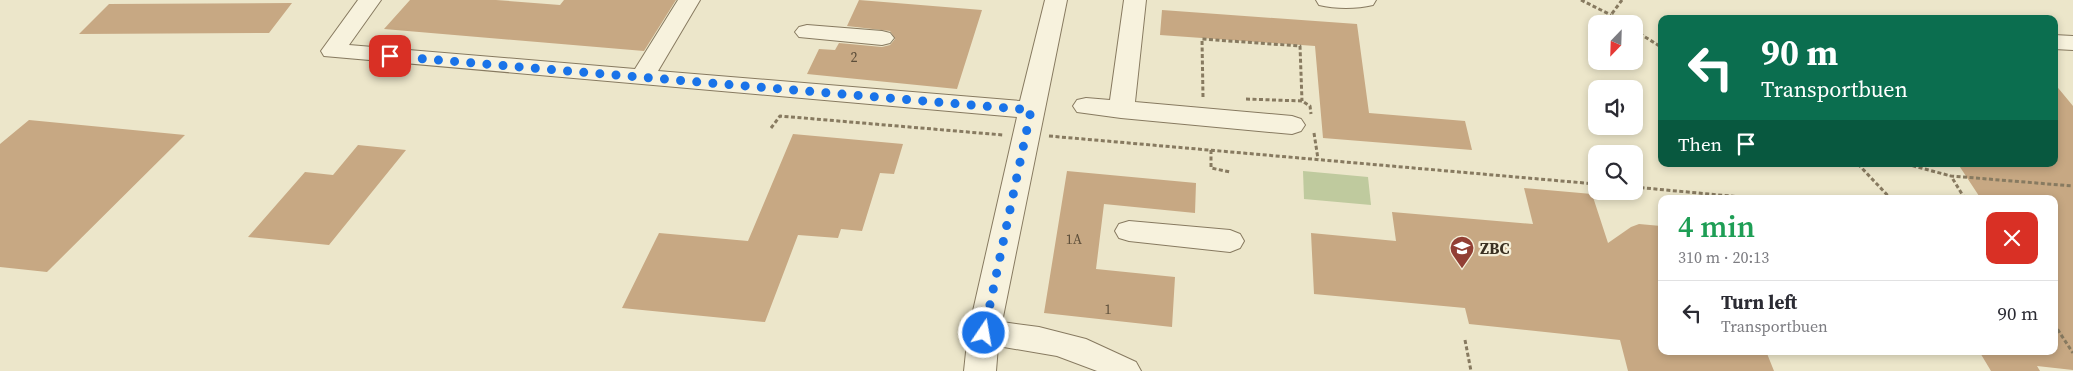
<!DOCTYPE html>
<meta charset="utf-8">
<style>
body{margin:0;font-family:"Source Serif 4",serif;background:#f2f2f3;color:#2b2b33;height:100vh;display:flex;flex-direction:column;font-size:19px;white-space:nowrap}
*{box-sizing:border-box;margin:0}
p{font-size:16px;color:#7c7c81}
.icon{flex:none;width:28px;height:28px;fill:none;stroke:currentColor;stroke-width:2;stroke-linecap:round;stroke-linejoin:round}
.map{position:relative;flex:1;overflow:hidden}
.panel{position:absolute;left:1658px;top:195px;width:400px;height:160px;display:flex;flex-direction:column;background:#fff;border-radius:10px;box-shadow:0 2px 8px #0003}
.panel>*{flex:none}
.hud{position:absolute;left:1658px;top:15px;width:400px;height:152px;border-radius:10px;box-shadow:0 2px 8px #0003;background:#0b6e4f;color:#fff;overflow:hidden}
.needle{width:32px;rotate:203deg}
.fabs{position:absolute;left:1588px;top:15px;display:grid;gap:10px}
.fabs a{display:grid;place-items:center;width:55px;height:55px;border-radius:10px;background:#fff;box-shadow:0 2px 8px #0003;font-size:25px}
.pin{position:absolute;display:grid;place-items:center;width:42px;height:42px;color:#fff;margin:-21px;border-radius:10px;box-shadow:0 2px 8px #0006}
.me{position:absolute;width:55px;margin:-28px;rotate:12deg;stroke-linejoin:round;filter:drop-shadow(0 0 4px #0008)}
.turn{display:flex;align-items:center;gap:18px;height:105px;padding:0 20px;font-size:22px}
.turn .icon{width:65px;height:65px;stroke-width:2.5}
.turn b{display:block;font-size:35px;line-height:42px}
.then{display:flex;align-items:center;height:48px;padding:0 20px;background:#0003;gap:10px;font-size:19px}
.round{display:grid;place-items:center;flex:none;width:52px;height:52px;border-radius:10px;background:#f2f2f3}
.headline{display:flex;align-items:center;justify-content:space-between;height:85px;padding:0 20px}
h1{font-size:30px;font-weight:600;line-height:38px;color:#1e9e55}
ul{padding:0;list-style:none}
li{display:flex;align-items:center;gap:15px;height:65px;padding:0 20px;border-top:1px solid #e1e1e2}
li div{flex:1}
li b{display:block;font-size:19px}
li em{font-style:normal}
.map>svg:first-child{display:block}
.green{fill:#bfca9e}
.building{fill:#c7a883}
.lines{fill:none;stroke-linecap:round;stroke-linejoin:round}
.minor-casing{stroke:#877a60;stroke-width:2}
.path{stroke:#877a60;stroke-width:3;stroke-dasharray:4 2.5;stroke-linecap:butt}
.minor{fill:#f7f2dd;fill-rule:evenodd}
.route{stroke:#1a73e8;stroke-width:9;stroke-dasharray:0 16.2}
.labels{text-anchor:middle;stroke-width:4.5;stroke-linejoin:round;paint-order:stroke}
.number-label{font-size:14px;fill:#5c4e3a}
.poi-label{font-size:16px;font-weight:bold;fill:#393022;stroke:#f4efd9;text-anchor:start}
</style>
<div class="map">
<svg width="2073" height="371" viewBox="0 0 2073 371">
<rect width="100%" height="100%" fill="#ece6ca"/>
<!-- green -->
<path class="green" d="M1303 171 1368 177 1371 205 1304 199Z"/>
<!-- building -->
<path class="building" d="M410 0H496L560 5 564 0H676L644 51 384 29Z
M859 0 982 10 957 89 807 74 819 49 835 50 839 43 882 47 890 45 895 39 890 31 847 26Z
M292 3 269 33 79 34 109 4Z
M1162 10 1357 24 1369 113 1465 121 1472 150 1323 138 1315 46 1160 35Z
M2054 83 2073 106V370L2037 366 2040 371H1991L1979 351H2054V199H1981L1958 164H2054Z
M29 120 185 135 47 272 0 267V144Z
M793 134 903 144 894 174 880 173 862 231 841 229 838 238 798 235 765 322 622 308 659 233 748 241Z
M358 145 406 150 329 245 248 237 305 172 333 175Z
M1067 171 1196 183 1195 213 1104 204 1096 269 1175 277 1172 327 1044 313Z
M1524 188 1592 194 1608 243 1631 227 1639 224 1661 226V351H1766L1774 371H1628L1620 340 1469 324 1465 308 1314 294 1311 233 1396 241 1392 212 1533 224Z"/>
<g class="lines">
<defs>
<path id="minor" d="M358 0H381L349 45 635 69 678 0H700L658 71 1020 101 1045 0H1067L1002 322 1039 327 1086 339 1136 362 1141 371H1097L1057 356 998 346 996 371H964L968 333 1017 117 324 56 321 51Z
M1124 0H1146L1135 102 1292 116 1301 119 1305 125 1301 131 1292 134 1121 118 1077 112 1073 106 1077 100 1086 98 1110 100Z
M1316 0H1376L1373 5C1357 9 1335 9 1319 5Z
M807 25 882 31 890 33 894 38 890 43 882 45 799 37 795 32 799 27Z
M2054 35 2073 36V50L2054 49Z
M1129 221 1230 230 1240 234 1244 241 1240 248 1230 252 1129 241 1119 238 1115 231 1119 224Z"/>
</defs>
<!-- minor casing -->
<use href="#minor" class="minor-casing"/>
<!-- path -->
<path class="path" d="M1581 0 1611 15
M1622 0 1611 15 1625 24
M1634 30 1661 47
M1203 97 1202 39 1300 46 1302 101
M1246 99 1302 101 1310 106 1311 114
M771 128 780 116 1003 135
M1314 133 1318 159
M1049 136 1596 184
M1211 150V168L1230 172
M1858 164 1891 199
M1906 164 1951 176
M1634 187 1762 199
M1965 199 1951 176 2073 186
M2054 324 2073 353
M1465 340 1471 371"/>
<!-- minor -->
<use href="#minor" class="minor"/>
</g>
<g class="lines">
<!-- route -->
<path class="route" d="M390 56 1031 110 984 333"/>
</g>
<!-- icons -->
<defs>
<symbol id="school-pin" viewBox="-11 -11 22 30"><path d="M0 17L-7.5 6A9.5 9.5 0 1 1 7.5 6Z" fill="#923f34" stroke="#f4efd9"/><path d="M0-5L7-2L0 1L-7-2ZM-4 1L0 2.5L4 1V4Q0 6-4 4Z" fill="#fff"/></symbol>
</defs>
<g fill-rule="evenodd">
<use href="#school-pin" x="1448" y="234" width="28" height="38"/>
</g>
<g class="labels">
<!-- number labels -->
<g class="number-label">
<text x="854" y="62">2</text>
<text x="1074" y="244">1A</text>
<text x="1108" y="314">1</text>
</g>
<!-- poi labels -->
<g class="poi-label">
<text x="1480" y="254">ZBC</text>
</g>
</g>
</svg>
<div class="fabs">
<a><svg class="needle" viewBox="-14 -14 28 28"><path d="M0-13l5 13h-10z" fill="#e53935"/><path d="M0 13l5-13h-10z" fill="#7c7c81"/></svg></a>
<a><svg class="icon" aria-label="sound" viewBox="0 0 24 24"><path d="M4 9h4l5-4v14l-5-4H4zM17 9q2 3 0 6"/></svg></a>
<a><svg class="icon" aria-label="search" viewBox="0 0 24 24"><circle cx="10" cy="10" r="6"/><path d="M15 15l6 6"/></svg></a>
</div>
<div class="pin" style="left:390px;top:56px;background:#d93025"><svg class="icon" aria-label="arrive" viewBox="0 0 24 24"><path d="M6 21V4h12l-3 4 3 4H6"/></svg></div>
<svg class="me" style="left:984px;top:333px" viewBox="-20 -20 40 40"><circle r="17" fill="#1a73e8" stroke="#fff" stroke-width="3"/><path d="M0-11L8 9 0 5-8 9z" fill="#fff"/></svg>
<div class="hud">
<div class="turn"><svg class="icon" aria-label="left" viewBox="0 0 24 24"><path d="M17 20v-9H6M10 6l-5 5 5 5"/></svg><div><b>90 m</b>Transportbuen</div></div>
<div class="then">Then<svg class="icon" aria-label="arrive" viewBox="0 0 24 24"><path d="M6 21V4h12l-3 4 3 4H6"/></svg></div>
</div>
<section class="panel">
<div class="headline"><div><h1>4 min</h1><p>310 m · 20:13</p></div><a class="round" style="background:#d93025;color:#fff"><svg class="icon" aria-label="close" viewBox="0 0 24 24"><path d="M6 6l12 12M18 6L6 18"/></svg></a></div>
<ul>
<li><svg class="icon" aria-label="left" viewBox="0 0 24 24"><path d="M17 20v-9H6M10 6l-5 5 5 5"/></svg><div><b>Turn left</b><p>Transportbuen</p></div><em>90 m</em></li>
</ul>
</section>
</div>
